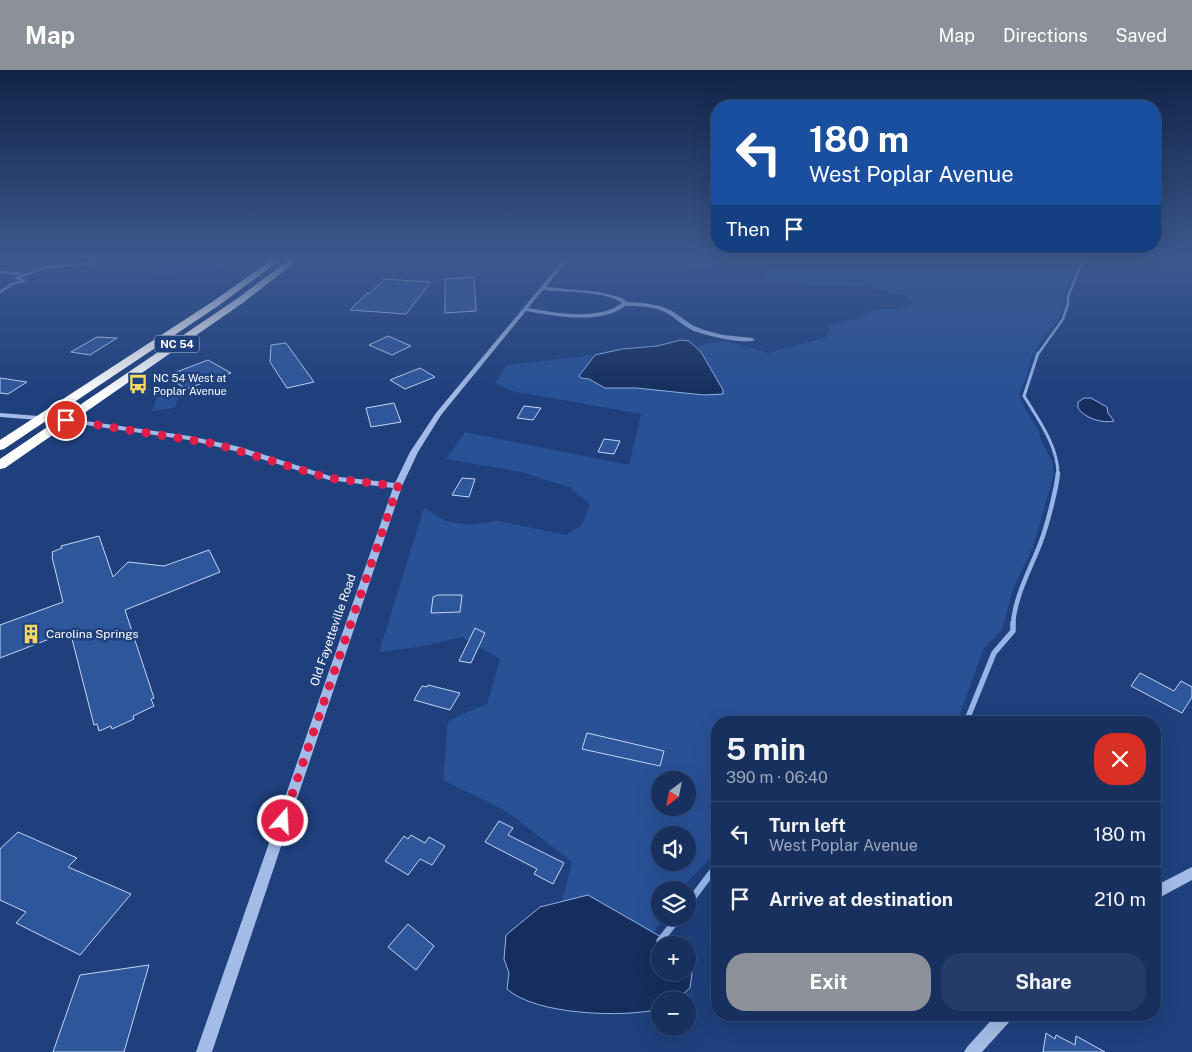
<!DOCTYPE html>
<meta charset="utf-8">
<style>
body{margin:0;font-family:"Public Sans",sans-serif;background:#243c67;color:#f1f3f6;height:100vh;display:flex;flex-direction:column;font-size:19px;white-space:nowrap}
*{box-sizing:border-box;margin:0}
p{font-size:16px;color:#9ea9bc}
.icon{flex:none;width:28px;height:28px;fill:none;stroke:currentColor;stroke-width:2;stroke-linecap:round;stroke-linejoin:round}
.map{position:relative;flex:1;overflow:hidden}
.drawer{position:absolute;left:711px;top:646px;width:450px;height:305px;display:flex;flex-direction:column;background:#17305e;border-radius:20px;box-shadow:0 5px 20px #0002,0 0 0 1px #364b73}
.drawer>*{flex:none}
.guide{position:absolute;left:711px;top:30px;width:450px;height:152px;border-radius:20px;box-shadow:0 5px 20px #0002,0 0 0 1px #364b73;background:#1a4fa0;color:#fff;overflow:hidden}
.needle{width:32px;rotate:212deg}
.tools{position:absolute;left:651px;top:701px;display:grid;gap:10px}
.tools a{display:grid;place-items:center;width:45px;height:45px;border-radius:50%;background:#17305e;box-shadow:0 5px 20px #0002,0 0 0 1px #364b73;font-size:25px}
.pin{position:absolute;display:grid;place-items:center;width:42px;height:42px;color:#fff;margin:-21px;border:2px solid #fff;border-radius:50%;box-shadow:0 1px 5px #0007}
.me{position:absolute;width:55px;margin:-28px;rotate:19deg;stroke-linejoin:round;filter:drop-shadow(0 0 4px #0008)}
.turn{display:flex;align-items:center;gap:18px;height:105px;padding:0 15px;font-size:22px}
.turn .icon{width:65px;height:65px;stroke-width:2.5}
.turn b{display:block;font-size:35px;line-height:42px}
.then{display:flex;align-items:center;height:48px;padding:0 15px;background:#0003;gap:10px;font-size:19px}
.round{display:grid;place-items:center;flex:none;width:52px;height:52px;border-radius:20px;background:#243c67}
.overview{display:flex;align-items:center;justify-content:space-between;height:85px;padding:0 15px}
h1{font-size:30px;font-weight:700;line-height:38px}
.primary-button{display:flex;gap:10px;margin-top:auto;padding:10px 15px}
.primary-button a{flex:1;height:58px;border-radius:20px;background:#8c9099;color:#fff;font-size:20px;font-weight:700;line-height:58px;text-align:center}
.primary-button a+a{background:#243c67;color:#f1f3f6}
ul{padding:0;list-style:none}
li{display:flex;align-items:center;gap:15px;height:65px;padding:0 15px;border-top:1px solid #364b73}
li div{flex:1}
li b{display:block;font-size:19px}
li em{font-style:normal}
header{display:flex;align-items:center;gap:30px;box-sizing:border-box;height:70px;padding:0 25px;background:#8c9099;color:#fff}
header strong{font-size:24px}
nav{display:flex;gap:28px;margin-inline-start:auto;font-size:18px}
.map>svg:first-child{display:block}
.green{fill:#285196;fill-rule:evenodd}
.water{fill:#152e5d;stroke:#95b5e9}
.lines{fill:none;stroke-linecap:round;stroke-linejoin:round}
.stream-far4{stroke:#95b5e9;stroke-width:2.5}
.stream-far3{stroke:#95b5e9;stroke-width:3}
.stream-far2{stroke:#95b5e9;stroke-width:4.5}
.stream-far1{stroke:#95b5e9;stroke-width:5.5}
.stream{stroke:#95b5e9;stroke-width:7}
.building{fill:#2e569b;stroke:#c6d7f6}
.minor{fill:#a2bce7;fill-rule:evenodd}
.highway{fill:#fff;fill-rule:evenodd}
.route{stroke:#e11d48;stroke-width:9;stroke-dasharray:0 16.2}
.labels{text-anchor:middle;stroke-width:5;stroke-linejoin:round;paint-order:stroke}
.shield{fill:#1f407d;stroke:#bcc6d8;stroke-width:1}
.shield-label{font-size:11px;font-weight:bold;fill:#fff}
.far-poi-label{font-size:11px;fill:#fff;stroke:#1f407d;text-anchor:start}
.street-label{font-size:12px;fill:#fff;stroke:#1f407d}
.poi-label{font-size:12px;fill:#fff;stroke:#1f407d;text-anchor:start}
</style>
<header>
<strong>Map</strong>
<nav><a>Map</a><a>Directions</a><a>Saved</a></nav>
</header>
<div class="map">
<svg width="1192" height="982" viewBox="0 0 1192 982">
<rect width="100%" height="100%" fill="#1f407d"/>
<!-- green -->
<path class="green" d="M177 189H230L218 201 150 204 158 191Z
M715 189H1083L1082 192 1075 197 1064 225V236L1058 250 1042 269 1029 293 1028 303 1019 324 1025 339 1038 359 1041 370 1052 392 1054 404 1033 477 1013 519 1002 560 984 578 957 652H718L717 782 687 812 682 820H660V848H664L653 863 588 825 562 832 572 792 506 741 443 710 448 651 465 643 487 634 500 589 462 567 419 577 379 582 424 438 446 451 468 455 498 451 566 465 581 456 590 435 571 418 521 402 446 389 465 362 629 395 641 344 511 321 495 312 507 295 595 285 581 308 589 309 605 318 723 320 696 277 709 273 727 271 768 283 824 268 831 261 828 255 855 249 875 239H898L914 234 906 226 867 217 768 213C763 207 761 200 755 195L715 200 682 193 709 192ZM660 710H688V738H660ZM660 765H688V792H660Z
M179 325 175 338 152 341 157 327Z"/>
<!-- water -->
<path class="water" d="M681 270 689 271 701 282 723 320V324L704 325 636 318H605L589 309 581 308 579 306 595 285 622 279 657 276Z
M1084 328H1091L1107 337 1108 343 1114 351C1103 354 1084 348 1078 338V332Z
M588 825 663 868 670 875H660V902H688V891L693 896 690 918 676 930H660V939C624 948 535 945 507 919L509 903 504 889 506 865 540 837Z"/>
<g class="lines">
<!-- stream-far4 -->
<path class="stream-far4" d="M0 191 3 189
M0 202 21 204
M0 222 12 214 24 211 17 208 43 198 128 189
M1038 284 1063 249 1068 234V226L1080 198 1087 189"/>
<!-- stream-far3 -->
<path class="stream-far3" d="M1038 283 1024 326C1038 349 1058 376 1058 404"/>
<!-- stream-far2 -->
<path class="stream-far2" d="M1013 554C1015 526 1030 500 1040 474 1047 456 1056 421 1058 403"/>
<!-- stream-far1 -->
<path class="stream-far1" d="M966 652 994 583 1013 561V553"/>
<!-- stream -->
<path class="stream" d="M688 834 718 794
M660 871 678 848"/>
</g>
<!-- building -->
<path class="building" d="M474 207 476 241 445 243V209Z
M384 209 431 212 406 244 350 240 367 223 369 224Z
M388 266 411 276 392 285 369 275Z
M97 267 117 268 90 285 71 282Z
M286 273 314 312 287 318 270 292 271 275Z
M208 290 231 303 186 319 166 306Z
M420 298 435 307 405 319 390 310Z
M0 308 27 312 8 324 0 323Z
M394 333 401 352 371 357 366 338Z
M524 336 541 338 533 350 517 348Z
M604 369 620 371 614 384 598 382Z
M462 408 475 409 469 427 452 425Z
M99 466 113 507 128 492 164 496 209 480 220 502 125 540 154 628 151 629 154 636 133 646 134 649 112 659 111 656 99 661 97 654 94 655 70 561 0 588V555L63 532 52 487 53 486 52 482 62 478 61 476Z
M438 525H462L460 542 431 543 433 527Z
M475 558 485 563 471 593 459 591Z
M1140 603 1174 621 1181 611 1192 617V627L1182 643 1131 616Z
M428 615 460 623 450 640 414 630 422 616 427 617Z
M587 663 664 681 660 696 582 679Z
M499 751 513 758 508 765 564 793 553 814 534 804 537 799 485 772Z
M18 762 77 788 68 797 131 824 80 885 16 853 26 842 0 830V779Z
M411 765 425 773 429 767 445 776 432 795 420 789 408 805 385 791 404 766 408 769Z
M408 854 434 876 416 900 388 877Z
M149 895 124 982H53L80 905Z
M1046 963 1055 969 1056 965 1075 975 1076 966 1105 982H1043Z"/>
<g class="lines">
<!-- minor -->
<path class="minor" d="M564 189H568L546 217 599 222 622 228 627 232 644 233 660 236 672 241 692 255 704 260 723 265 752 268 755 270C745 275 701 265 690 259 679 253 672 244 660 240 649 236 637 236 625 236 601 255 554 246 526 241L441 345 418 382 402 416 212 982H196L393 418 329 410 235 381 189 370 65 352 0 347V343L65 348 189 366 240 377 330 406 395 413 410 382 436 343ZM543 220C564 222 606 221 622 233 599 251 555 243 528 238Z
M1192 797V810L1155 830V816Z
M996 945H1013L1011 950 982 982H964L967 977Z"/>
<!-- highway -->
<path class="highway" d="M273 189H282L218 236 4 379 0 380V370L212 232Z
M290 189H299L244 232 5 398 0 399V389L238 228Z"/>
</g>
<!-- sky -->
<linearGradient id="sky" x2="0" y2="1"><stop stop-color="#112345"/><stop offset="0.58" stop-color="#3c598f"/><stop offset="1" stop-color="#3c598f" stop-opacity="0"/></linearGradient>
<rect width="1192" height="326" fill="url(#sky)"/>
<g class="lines">
<!-- route -->
<path class="route" d="M66 350 216 374 328 408 398 416 283 751"/>
</g>
<!-- icons -->
<defs>
<symbol id="bus-bare" viewBox="-9 -9 18 18"><path d="M-5-6H5V4H4V6H2V4H-2V6H-4V4H-5ZM-3.5-4V0h7V-4ZM-3.5 1.2v1.5H-2V1.2ZM2 1.2v1.5H3.5V1.2Z" fill="#f6d761" stroke="#1f407d" stroke-width="2.5" paint-order="stroke"/></symbol>
<symbol id="building-bare" viewBox="-9 -9 18 18"><path d="M-4-6H4V6H1V3H-1V6H-4ZM-2.5-4.3h1.7v1.8h-1.7ZM.8-4.3h1.7v1.8H.8ZM-2.5-1h1.7V.8h-1.7ZM.8-1h1.7V.8H.8Z" fill="#f6d761" stroke="#1f407d" stroke-width="2.5" paint-order="stroke"/></symbol>
</defs>
<g fill-rule="evenodd">
<use href="#bus-bare" x="124" y="300" width="28" height="28"/>
<use href="#building-bare" x="17" y="550" width="28" height="28"/>
</g>
<g class="labels">
<!-- shield labels -->
<rect class="shield" x="154.5" y="265.5" width="45" height="17" rx="4"/>
<g class="shield-label">
<text x="177" y="278">NC 54</text>
</g>
<!-- far-poi labels -->
<g class="far-poi-label">
<text x="153" y="312">NC 54 West at<tspan x="153" dy="13">Poplar Avenue</tspan></text>
</g>
<!-- street labels -->
<g class="street-label">
<text transform="translate(333 560) rotate(-71)" y="4">Old Fayetteville Road</text>
</g>
<!-- poi labels -->
<g class="poi-label">
<text x="46" y="568">Carolina Springs</text>
</g>
</g>
</svg>
<div class="tools">
<a><svg class="needle" viewBox="-14 -14 28 28"><path d="M0-13l5 13h-10z" fill="#e53935"/><path d="M0 13l5-13h-10z" fill="#9ea9bc"/></svg></a>
<a><svg class="icon" aria-label="sound" viewBox="0 0 24 24"><path d="M4 9h4l5-4v14l-5-4H4zM17 9q2 3 0 6"/></svg></a>
<a><svg class="icon" aria-label="layers" viewBox="0 0 24 24"><path d="M12 4l9 5-9 5-9-5zM3 14l9 5 9-5"/></svg></a>
<a>+</a>
<a>−</a>
</div>
<div class="pin" style="left:66px;top:350px;background:#d93025"><svg class="icon" aria-label="arrive" viewBox="0 0 24 24"><path d="M6 21V4h12l-3 4 3 4H6"/></svg></div>
<svg class="me" style="left:283px;top:751px" viewBox="-20 -20 40 40"><circle r="17" fill="#e11d48" stroke="#fff" stroke-width="3"/><path d="M0-11L8 9 0 5-8 9z" fill="#fff"/></svg>
<div class="guide">
<div class="turn"><svg class="icon" aria-label="left" viewBox="0 0 24 24"><path d="M17 20v-9H6M10 6l-5 5 5 5"/></svg><div><b>180 m</b>West Poplar Avenue</div></div>
<div class="then">Then<svg class="icon" aria-label="arrive" viewBox="0 0 24 24"><path d="M6 21V4h12l-3 4 3 4H6"/></svg></div>
</div>
<section class="drawer">
<div class="overview"><div><h1>5 min</h1><p>390 m · 06:40</p></div><a class="round" style="background:#d93025;color:#fff"><svg class="icon" aria-label="close" viewBox="0 0 24 24"><path d="M6 6l12 12M18 6L6 18"/></svg></a></div>
<ul>
<li><svg class="icon" aria-label="left" viewBox="0 0 24 24"><path d="M17 20v-9H6M10 6l-5 5 5 5"/></svg><div><b>Turn left</b><p>West Poplar Avenue</p></div><em>180 m</em></li>
<li><svg class="icon" aria-label="arrive" viewBox="0 0 24 24"><path d="M6 21V4h12l-3 4 3 4H6"/></svg><div><b>Arrive at destination</b></div><em>210 m</em></li>
</ul>
<div class="primary-button"><a>Exit</a><a>Share</a></div>
</section>
</div>
